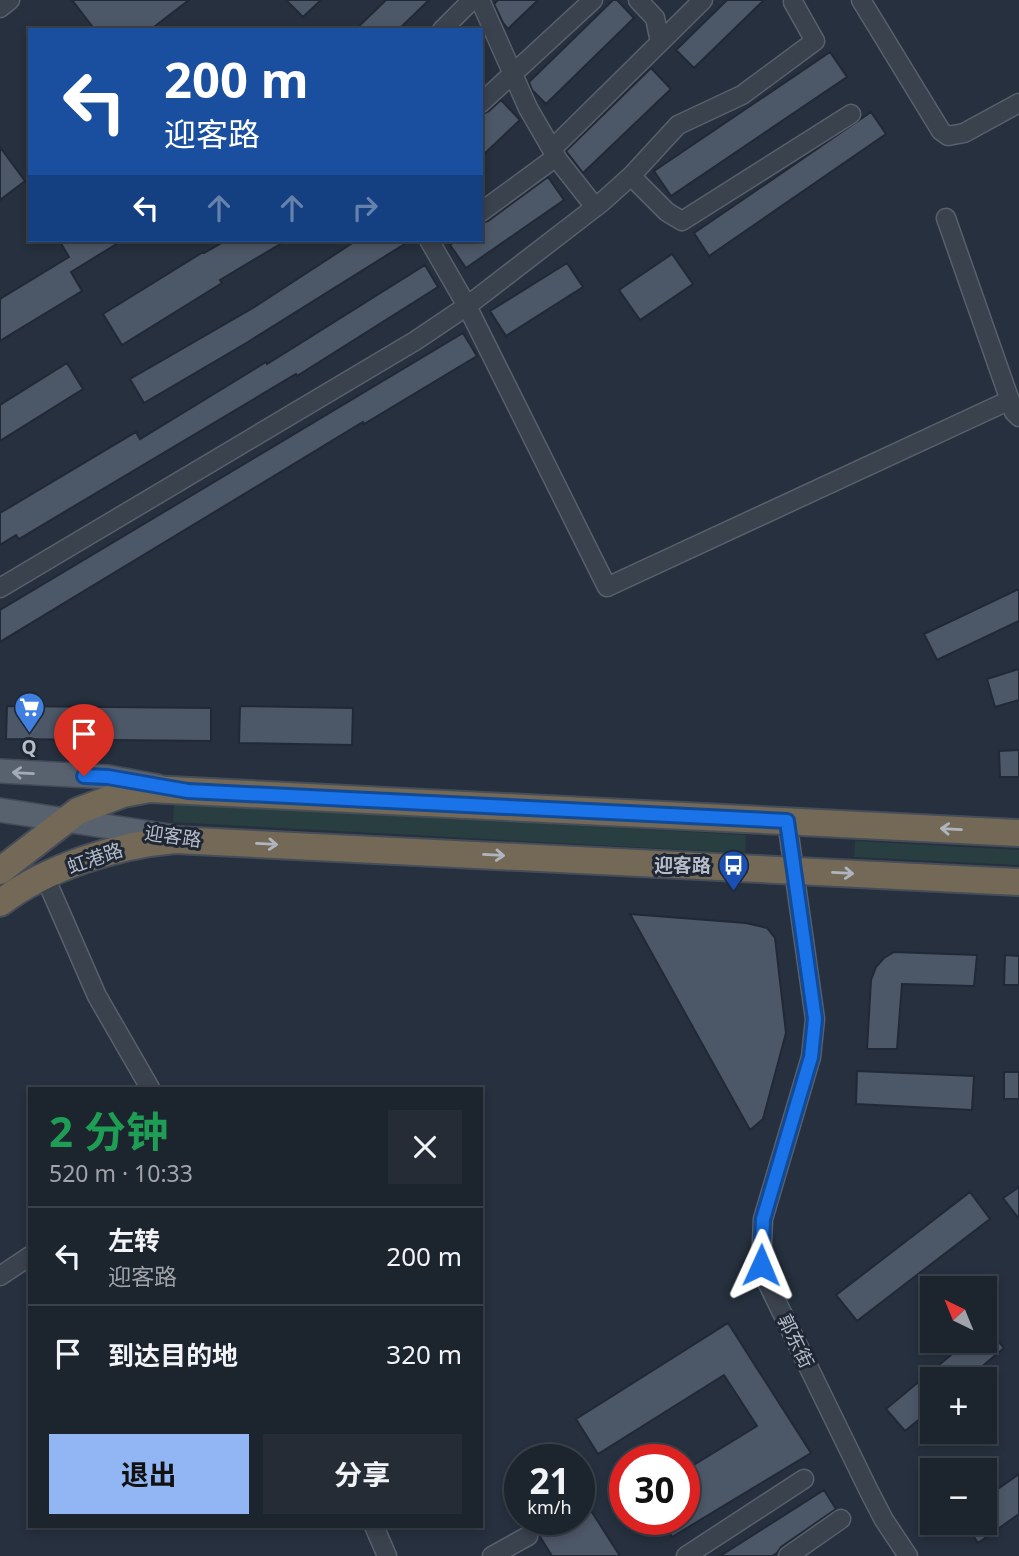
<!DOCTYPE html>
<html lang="zh">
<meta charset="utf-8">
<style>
body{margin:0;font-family:"Noto Sans","Noto Sans SC",sans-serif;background:#252c36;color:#f1f3f6;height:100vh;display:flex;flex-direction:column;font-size:26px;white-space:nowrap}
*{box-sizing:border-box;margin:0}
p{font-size:23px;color:#a0a4aa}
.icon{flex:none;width:38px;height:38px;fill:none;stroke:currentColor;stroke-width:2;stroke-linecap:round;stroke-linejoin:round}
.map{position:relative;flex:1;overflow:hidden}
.side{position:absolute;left:28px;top:1087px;width:455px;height:441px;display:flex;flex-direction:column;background:#1c242e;border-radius:0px;box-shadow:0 4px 10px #0003,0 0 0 2px #3a414a}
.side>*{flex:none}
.top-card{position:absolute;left:28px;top:28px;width:455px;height:214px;border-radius:0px;box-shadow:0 4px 10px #0003,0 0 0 2px #3a414a;background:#1a4fa0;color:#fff;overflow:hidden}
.needle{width:46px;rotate:317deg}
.fabs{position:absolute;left:920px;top:1276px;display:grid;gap:14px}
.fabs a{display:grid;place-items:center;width:77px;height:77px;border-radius:0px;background:#1c242e;box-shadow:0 4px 10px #0003,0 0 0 2px #3a414a;font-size:35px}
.speed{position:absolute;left:504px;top:1444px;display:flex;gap:14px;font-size:35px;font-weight:700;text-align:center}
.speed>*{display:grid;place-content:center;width:91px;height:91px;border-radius:50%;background:#1c242e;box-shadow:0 4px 10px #0003,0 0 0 2px #3a414a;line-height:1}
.speed small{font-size:18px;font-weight:400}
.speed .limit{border:10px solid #d22;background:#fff;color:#111}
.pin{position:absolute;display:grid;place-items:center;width:60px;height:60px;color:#fff;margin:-72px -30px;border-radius:50% 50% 50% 0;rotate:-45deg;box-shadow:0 0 7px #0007}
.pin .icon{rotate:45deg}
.me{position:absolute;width:77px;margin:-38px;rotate:1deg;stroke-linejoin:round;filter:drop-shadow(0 0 5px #0008)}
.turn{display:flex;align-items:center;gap:24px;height:147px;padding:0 21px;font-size:32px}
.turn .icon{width:91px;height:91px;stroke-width:2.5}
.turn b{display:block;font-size:49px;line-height:60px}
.lanes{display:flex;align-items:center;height:66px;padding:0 21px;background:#0003;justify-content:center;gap:35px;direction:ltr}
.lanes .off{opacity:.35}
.round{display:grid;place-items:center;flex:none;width:74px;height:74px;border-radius:0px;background:#252c36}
.head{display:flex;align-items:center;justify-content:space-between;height:119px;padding:0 21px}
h1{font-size:42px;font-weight:700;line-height:52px;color:#1e9e55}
.primary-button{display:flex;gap:14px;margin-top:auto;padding:14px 21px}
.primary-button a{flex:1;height:80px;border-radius:0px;background:#91b6f3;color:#111;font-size:28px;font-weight:700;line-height:80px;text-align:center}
.primary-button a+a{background:#252c36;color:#f1f3f6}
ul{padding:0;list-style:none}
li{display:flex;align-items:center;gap:21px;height:98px;padding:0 21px;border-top:2px solid #3a414a}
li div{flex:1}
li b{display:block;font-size:26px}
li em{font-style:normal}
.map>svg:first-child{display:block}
.green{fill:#293e40}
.building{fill:#4c5767;stroke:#212936;stroke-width:2}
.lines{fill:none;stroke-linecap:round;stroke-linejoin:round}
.minor-casing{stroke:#58606c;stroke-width:21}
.major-casing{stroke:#434b58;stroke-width:26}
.highway-casing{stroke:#454d59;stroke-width:30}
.minor{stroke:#3a424e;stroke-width:18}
.major{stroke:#58616e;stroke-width:23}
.highway{stroke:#746957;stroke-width:26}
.oneway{stroke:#a3abb7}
.oneway2{stroke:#afb5be}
.route-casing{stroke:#114b97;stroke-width:18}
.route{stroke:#1a73e8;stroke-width:12}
.labels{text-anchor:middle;stroke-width:6;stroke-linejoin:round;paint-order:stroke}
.poi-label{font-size:19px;font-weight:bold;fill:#b6bdc9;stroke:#1f2734}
.street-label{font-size:19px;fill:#b6bdc9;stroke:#1f2734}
</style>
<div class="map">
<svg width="1019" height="1556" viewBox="0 0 1019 1556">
<rect width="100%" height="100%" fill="#26303e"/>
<!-- green -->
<path class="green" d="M174 804 746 835 745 853 173 822Z
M855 841 1019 850V865L854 857Z"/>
<!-- building -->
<path class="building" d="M72 0H189L150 30H95Z
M286 0H321L303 17Z
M386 0H429L398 30H355Z
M498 0H538L508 29 503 23 494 4Z
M613 0H617L634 18 546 104 532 90 529 82Z
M727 0H764L694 68 676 50Z
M830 52 847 77 671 196 654 171Z
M651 68 671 89 583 173 566 151Z
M501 100 520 120 481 157V115L489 111Z
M871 112 886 134 709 256 694 233Z
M0 147 25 181 0 200Z
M548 177 564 200 466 268 450 245 457 240H481V223L488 221Z
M59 240H123L71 272 82 291 0 341V299L69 257Z
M227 240H287L220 280 222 283 122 345 103 314 203 252 204 253Z
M357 240H411L248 342 144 403 130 379 256 306Z
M672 254 693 284 640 320 619 290Z
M567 263 583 287 506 336 490 311Z
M425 265 438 287 297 376 296 374 19 539 16 535 0 545V513L136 432 140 439 266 362 267 364Z
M463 333 477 356 364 424 363 422 0 642V610Z
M67 363 83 389 0 441V405Z
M1019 589V621L937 660 924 634Z
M1019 669V700L995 707 987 679Z
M7 706 211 708V741L6 739Z
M240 706 353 708 352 745 239 743Z
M1019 750V777H1000L999 751Z
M630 914 746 923 767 928 775 938 786 1033 763 1119 750 1130Z
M894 952 977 955 974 986 902 984 897 1049H867L871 980 876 967 884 958Z
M1005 955 1019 956V985H1004Z
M857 1071 974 1076 972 1110 856 1104Z
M1004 1072H1019V1099H1004Z
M1019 1187V1219L1003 1198Z
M970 1192 990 1219 857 1321 836 1295Z
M728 1323 811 1453 672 1537 661 1519H684V1471L757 1426 724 1375 598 1454 576 1419Z
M985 1325 1004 1348 967 1379H933V1408L905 1431 886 1409 969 1340H985Z
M1019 1474V1514L978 1543 964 1522H985V1498Z
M824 1490 836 1509 781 1547 777 1553 772 1556H720Z
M579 1492 620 1556H552L529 1519H579Z"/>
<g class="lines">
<defs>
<path id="minor" d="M480 0 528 108 558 160 595 207
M638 0 655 18 660 42
M861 0 941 131 948 136 964 133 1019 103
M0 8 10 0
M442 30 472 0
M481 103 593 0
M552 149 703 0
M631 176 667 212 682 221 851 114
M481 212 556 157
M946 218 1014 412 1019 417
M429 240 467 306 607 587 1010 400
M0 588 415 341 467 306 602 202 631 176 678 125 742 95 815 41 793 2
M787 821 815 1019 811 1057 763 1219 761 1265 768 1284 869 1491 884 1520 908 1556
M45 877 97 996 150 1088
M0 1276 30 1256
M374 1526 387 1556
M492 1556 528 1536
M686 1556 804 1479
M788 1556 841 1519"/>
<path id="major" d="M0 771 108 777 157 786
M0 810 170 836"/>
<path id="highway" d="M0 871 78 811 123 794 150 789 1019 833
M0 903C47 867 117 845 175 840L1019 882"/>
</defs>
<!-- minor casing -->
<use href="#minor" class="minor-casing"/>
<!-- major casing -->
<use href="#major" class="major-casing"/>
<!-- highway casing -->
<use href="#highway" class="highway-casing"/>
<!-- minor -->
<use href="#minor" class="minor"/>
<!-- major -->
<use href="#major" class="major"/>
<!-- highway -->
<use href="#highway" class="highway"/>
</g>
<!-- one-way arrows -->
<defs><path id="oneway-shaft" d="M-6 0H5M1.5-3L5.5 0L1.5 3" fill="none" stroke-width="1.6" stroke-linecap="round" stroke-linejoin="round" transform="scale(1.75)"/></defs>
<use class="oneway" href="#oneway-shaft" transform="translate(23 773) rotate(-177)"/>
<g class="oneway2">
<use href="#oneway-shaft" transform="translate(951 829) rotate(-177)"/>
<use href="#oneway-shaft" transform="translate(267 844) rotate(3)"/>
<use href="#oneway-shaft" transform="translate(494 855) rotate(3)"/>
<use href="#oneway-shaft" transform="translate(843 873) rotate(3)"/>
</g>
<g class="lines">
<defs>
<path id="route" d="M84 776 108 777 188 791 787 821 815 1019 811 1057 763 1219 761 1265"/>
</defs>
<!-- route casing -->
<use href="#route" class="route-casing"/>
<!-- route -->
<use href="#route" class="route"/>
</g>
<!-- icons -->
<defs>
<symbol id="supermarket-pin" viewBox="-11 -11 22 30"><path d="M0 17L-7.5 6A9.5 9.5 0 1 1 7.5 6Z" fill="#3f7fe0" stroke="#1f2734"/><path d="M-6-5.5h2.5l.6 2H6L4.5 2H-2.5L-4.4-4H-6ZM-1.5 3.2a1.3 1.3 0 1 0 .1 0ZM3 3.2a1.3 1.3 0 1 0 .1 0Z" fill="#fff"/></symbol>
<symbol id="bus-pin" viewBox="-11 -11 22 30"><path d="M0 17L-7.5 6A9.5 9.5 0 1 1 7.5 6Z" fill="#1a4fb4" stroke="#1f2734"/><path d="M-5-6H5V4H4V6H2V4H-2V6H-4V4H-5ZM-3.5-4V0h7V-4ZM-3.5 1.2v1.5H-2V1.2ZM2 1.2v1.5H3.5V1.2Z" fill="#fff"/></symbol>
</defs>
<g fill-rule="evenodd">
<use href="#supermarket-pin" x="12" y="690" width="35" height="47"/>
<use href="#bus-pin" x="716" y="848" width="35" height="47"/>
</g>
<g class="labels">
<!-- poi labels -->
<g class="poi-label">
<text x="29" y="754">Q</text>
<text x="711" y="872" text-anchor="end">迎客路</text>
</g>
<!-- street labels -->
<g class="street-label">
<text transform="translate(173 836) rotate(8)" y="7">迎客路</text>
<text transform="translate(95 858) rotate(-19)" y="7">虹港路</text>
<text transform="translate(796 1341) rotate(64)" y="7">郭东街</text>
</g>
</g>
</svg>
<div class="fabs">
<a><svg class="needle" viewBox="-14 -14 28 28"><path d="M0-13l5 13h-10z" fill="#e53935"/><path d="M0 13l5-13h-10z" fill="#a0a4aa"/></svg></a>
<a>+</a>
<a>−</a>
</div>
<div class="speed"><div>21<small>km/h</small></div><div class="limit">30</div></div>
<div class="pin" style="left:84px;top:776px;background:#d93025"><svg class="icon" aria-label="arrive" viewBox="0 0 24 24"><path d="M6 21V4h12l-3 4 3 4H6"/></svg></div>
<svg class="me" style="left:761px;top:1265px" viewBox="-20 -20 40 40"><path d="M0-17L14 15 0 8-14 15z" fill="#1a73e8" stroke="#fff" stroke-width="4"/></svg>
<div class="top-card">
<div class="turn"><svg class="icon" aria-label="left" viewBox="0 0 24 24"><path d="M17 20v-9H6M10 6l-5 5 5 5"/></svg><div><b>200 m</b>迎客路</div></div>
<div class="lanes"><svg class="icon" aria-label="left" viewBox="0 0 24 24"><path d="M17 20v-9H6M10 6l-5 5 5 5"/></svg><svg class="icon off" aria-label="ahead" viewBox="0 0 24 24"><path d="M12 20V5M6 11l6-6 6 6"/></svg><svg class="icon off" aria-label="ahead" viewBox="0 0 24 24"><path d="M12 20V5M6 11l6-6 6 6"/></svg><svg class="icon off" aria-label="right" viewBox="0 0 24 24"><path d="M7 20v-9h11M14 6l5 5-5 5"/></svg></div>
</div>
<section class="side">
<div class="head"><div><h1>2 分钟</h1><p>520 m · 10:33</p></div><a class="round"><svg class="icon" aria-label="close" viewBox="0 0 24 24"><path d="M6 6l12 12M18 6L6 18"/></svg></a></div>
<ul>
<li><svg class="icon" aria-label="left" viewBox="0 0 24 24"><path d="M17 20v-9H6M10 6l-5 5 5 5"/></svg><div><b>左转</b><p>迎客路</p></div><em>200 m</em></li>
<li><svg class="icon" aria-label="arrive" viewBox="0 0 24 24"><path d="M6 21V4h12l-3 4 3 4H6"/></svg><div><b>到达目的地</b></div><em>320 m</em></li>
</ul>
<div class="primary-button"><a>退出</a><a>分享</a></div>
</section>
</div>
